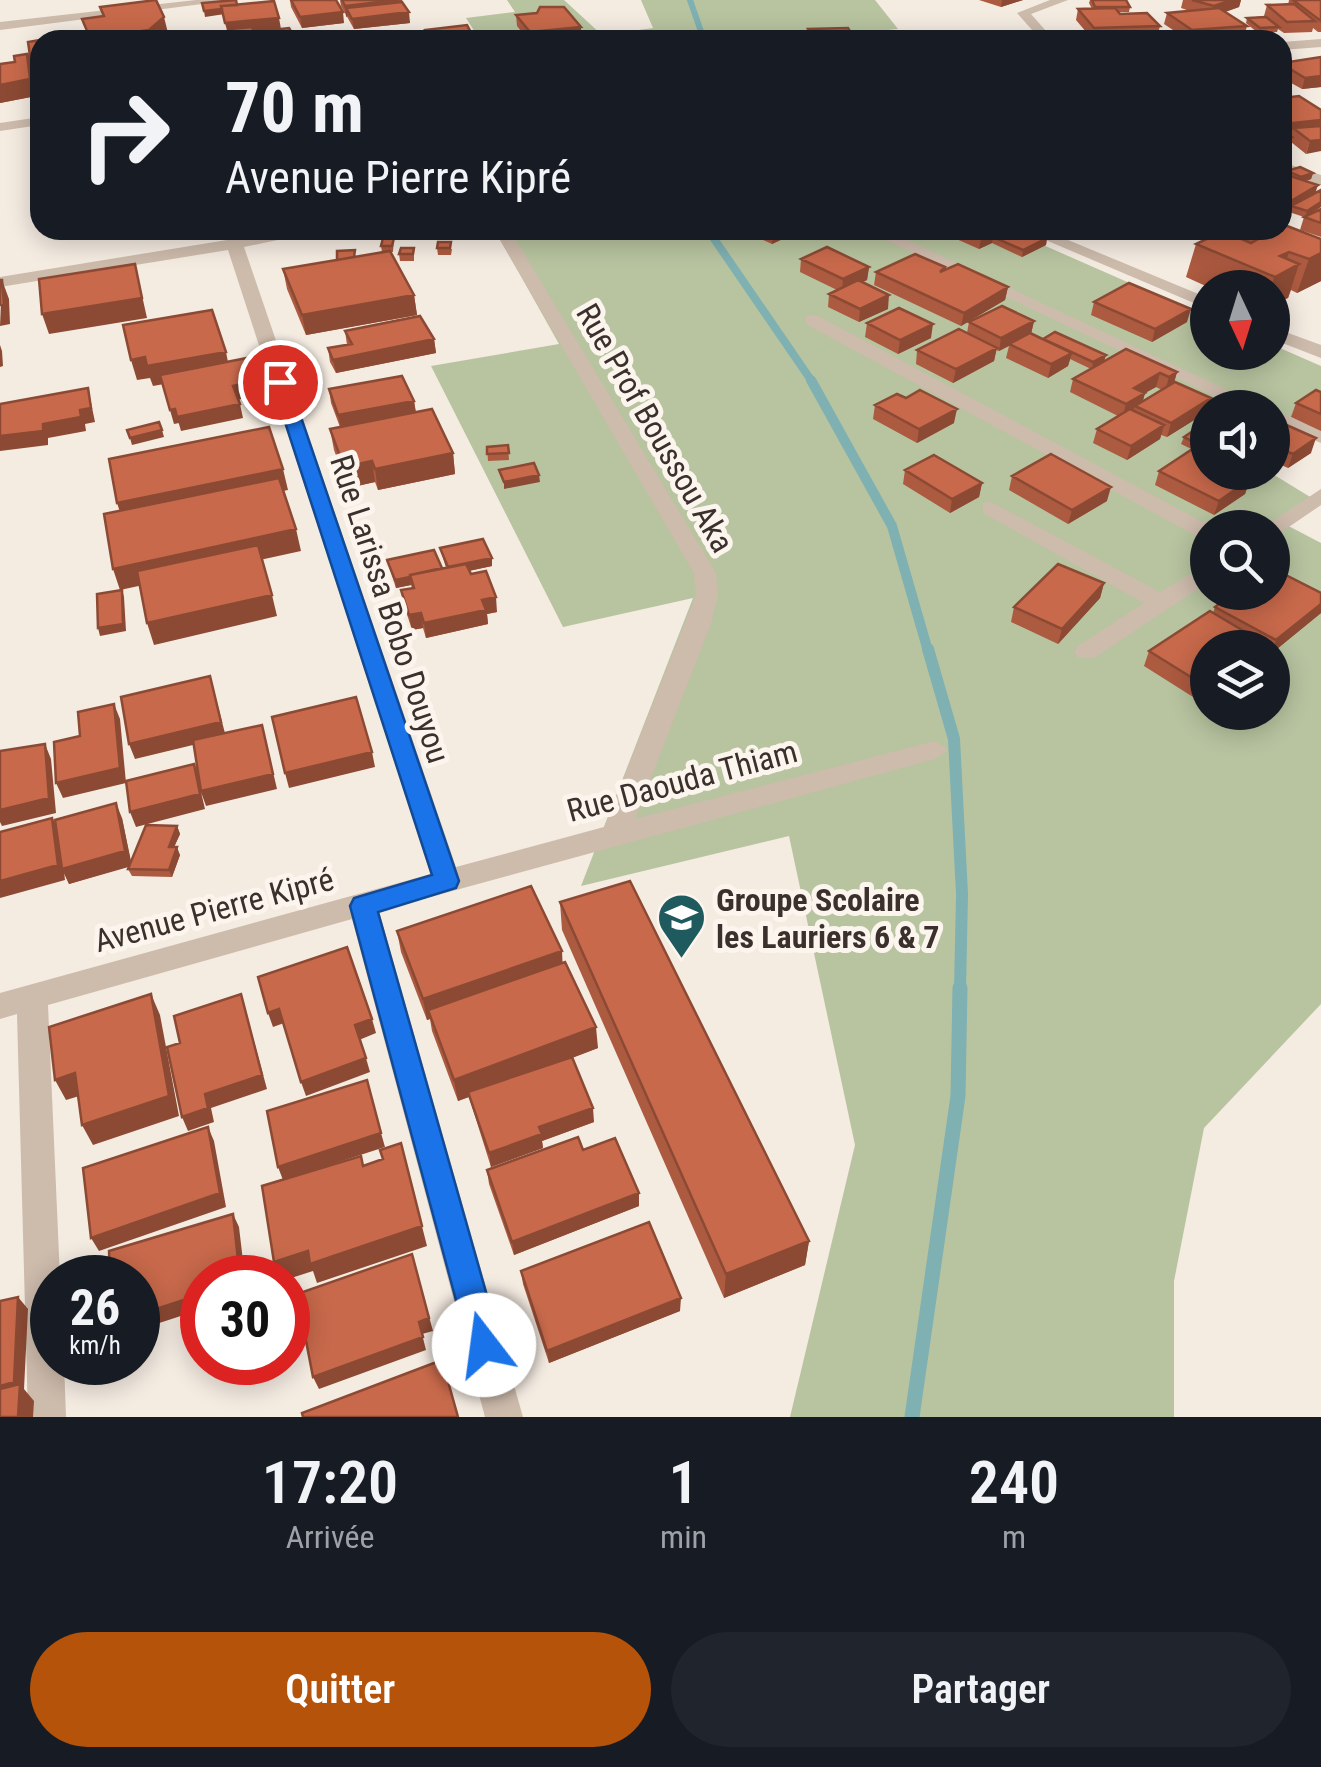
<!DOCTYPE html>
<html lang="fr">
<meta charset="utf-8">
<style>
body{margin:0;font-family:"Roboto Condensed",sans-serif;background:#20242c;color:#f1f3f6;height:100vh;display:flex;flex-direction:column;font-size:38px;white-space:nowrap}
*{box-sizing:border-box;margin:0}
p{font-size:32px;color:#9ea1a6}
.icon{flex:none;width:55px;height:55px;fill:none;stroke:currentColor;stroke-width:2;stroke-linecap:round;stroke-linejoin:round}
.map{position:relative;height:1417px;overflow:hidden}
.details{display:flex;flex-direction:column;background:#171b24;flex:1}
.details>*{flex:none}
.hud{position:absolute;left:30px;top:30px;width:1262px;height:210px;border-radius:30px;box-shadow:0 5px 25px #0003;background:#171b24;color:#f1f3f6;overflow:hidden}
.needle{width:65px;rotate:176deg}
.fabs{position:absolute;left:1190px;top:270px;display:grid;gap:20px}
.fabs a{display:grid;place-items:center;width:100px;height:100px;border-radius:50%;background:#171b24;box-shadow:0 5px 25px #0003;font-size:50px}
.speed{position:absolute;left:30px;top:1255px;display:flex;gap:20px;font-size:50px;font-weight:700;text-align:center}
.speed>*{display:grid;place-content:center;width:130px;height:130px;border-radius:50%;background:#171b24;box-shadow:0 5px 25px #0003;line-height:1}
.speed small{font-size:25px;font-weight:400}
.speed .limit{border:15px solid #d22;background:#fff;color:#111}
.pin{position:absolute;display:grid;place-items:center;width:85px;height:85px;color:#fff;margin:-42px;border:5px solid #fff;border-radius:50%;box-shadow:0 2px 10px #0007}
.me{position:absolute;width:110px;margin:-55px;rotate:345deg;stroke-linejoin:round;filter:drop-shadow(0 0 8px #0008)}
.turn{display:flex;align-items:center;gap:35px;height:210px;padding:0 30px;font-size:45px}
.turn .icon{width:130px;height:130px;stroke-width:2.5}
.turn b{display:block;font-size:70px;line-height:85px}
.eta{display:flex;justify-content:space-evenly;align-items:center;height:170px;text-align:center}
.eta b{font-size:60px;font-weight:600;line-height:70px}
.primary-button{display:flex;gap:20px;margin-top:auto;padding:20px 30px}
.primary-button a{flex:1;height:115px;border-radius:60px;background:#b45309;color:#fff;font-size:40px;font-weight:600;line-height:115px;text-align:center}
.primary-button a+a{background:#20242c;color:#f1f3f6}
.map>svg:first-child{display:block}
.green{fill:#b8c4a0;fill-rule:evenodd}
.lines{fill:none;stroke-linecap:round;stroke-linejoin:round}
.stream-far4{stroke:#7fb0b2;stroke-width:6}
.stream-far3{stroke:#7fb0b2;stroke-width:8}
.stream-far2{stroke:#7fb0b2;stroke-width:10}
.stream-far1{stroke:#7fb0b2;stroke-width:12}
.stream{stroke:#7fb0b2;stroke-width:15}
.minor{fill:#cdbbac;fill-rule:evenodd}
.wall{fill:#ac5a40;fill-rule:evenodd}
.shaded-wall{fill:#8c4a34}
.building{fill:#c8694b;stroke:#8c4a34;stroke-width:2.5}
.route{fill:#1a73e8;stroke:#114b97;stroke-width:2.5}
.labels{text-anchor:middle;stroke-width:10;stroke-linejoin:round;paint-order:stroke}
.street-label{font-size:32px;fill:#3b302b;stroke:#fbf5ee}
.poi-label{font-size:32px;font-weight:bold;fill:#3b302b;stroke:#fbf5ee;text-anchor:start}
</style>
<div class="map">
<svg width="1321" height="1417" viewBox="0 0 1321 1417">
<rect width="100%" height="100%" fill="#f4ebe1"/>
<!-- green -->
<path class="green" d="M507 0H564L602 35 653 28 641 0H875L898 29 789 40H480L466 18 515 12Z
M495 230H1009L1207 317 1208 352H1272L1273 345 1321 366V397L1273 430 1272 408H1208V472L1271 473 1320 503 1277 520 1321 543V1004L1204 1128 1174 1281V1417H790L855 1145 789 836 581 886 693 598 563 627 431 366 559 344ZM1208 528H1272V592H1208ZM1208 648H1272V712H1208Z"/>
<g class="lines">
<!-- stream-far4 -->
<path class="stream-far4" d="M690 0 704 40"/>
<!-- stream-far3 -->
<path class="stream-far3" d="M708 230 813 383"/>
<!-- stream-far2 -->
<path class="stream-far2" d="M811 380 892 526 928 651"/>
<!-- stream-far1 -->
<path class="stream-far1" d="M928 649 954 739 962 894 960 990"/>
<!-- stream -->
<path class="stream" d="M912 1417 958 1096 960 988"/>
<!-- minor -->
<path class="minor" d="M196 0H233L0 30V22Z
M1050 0H1068L1031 14 1054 40H1041L1017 13Z
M1321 39V47L1282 50V42Z
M40 117V125L0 131V123Z
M1282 162 1321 175V185L1282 171Z
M288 230H326L244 247 456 867 604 827 696 595 694 573 494 230H510L716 573 718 595 711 623 635 819 935 741 948 750 935 759 379 911 523 1417H485L352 919 48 1005 60 1278H52V1362H64L66 1417H28L17 1014 0 1019V993L431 874 228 250 0 287V277Z
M865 230H886L1266 408H1240Z
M1022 230H1044L1208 298V309Z
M812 315 818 316 1214 528H1208V539L1200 538 806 324V316Z
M1272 327 1321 345V358L1272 339Z
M1272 409 1321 430V443L1272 423Z
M1321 489V505L1280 533 1272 534V528H1262Z
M991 502 1160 592 1208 564V582L1094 658H1078L1074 652 1078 646 1144 603 983 513V503Z"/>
</g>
<!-- wall -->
<path class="wall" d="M290 0H336L344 23 302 28 291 7Z
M340 0H402L410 23 354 29 341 6Z
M979 0H1023L1001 7Z
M1090 0H1126L1130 7 1129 12H1118L1160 26 1157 37 1092 39 1076 20 1078 9H1092L1089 3Z
M1183 0H1241L1239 7 1225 12 1247 26 1244 37 1188 40 1164 24 1167 13 1190 11 1181 8Z
M1289 0H1321V32H1318L1313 28 1312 32 1284 33 1278 29 1277 32 1258 33 1246 23 1247 18 1264 16 1267 5H1288Z
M516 15 581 38 561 40H528L517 26Z
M40 40V103L34 83 36 96 0 103V64L15 62 30 52Z
M1321 57V87L1302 89 1282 78V63Z
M1282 88 1288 92 1286 98 1321 110 1306 154 1291 142 1290 143 1282 144Z
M1287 171 1313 173 1311 179 1306 181 1316 192 1313 213 1321 209V237L1300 230 1304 217 1289 212 1287 213 1282 212V174H1286Z
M748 230H802L772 244 747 233Z
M936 230H1027L1047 238 1046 245 1022 257 992 243 979 249Z
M1230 230H1282L1321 239V281L1297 293 1291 290 1288 298 1272 288H1210L1186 277 1196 244 1229 233Z
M394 238 393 252H391L414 295 417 315 306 335 287 289 283 269 382 252 381 246Z
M414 248V261H400L399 254Z
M437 248 452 249 451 255H438Z
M801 259 869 267 867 280 862 282 888 309 859 322 828 307 829 294 837 290 800 272Z
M945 267V270L1008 287 1005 300 961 326 874 285 876 272Z
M1094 302 1187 322 1152 342 1091 315Z
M1034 321 1031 334 1104 361 1177 372 1174 383 1208 408 1207 412 1167 437 1161 435 1160 439 1127 460 1093 443 1097 429 1118 416 1070 392 1073 379 1091 369 1070 359 1068 366 1048 378 1006 358 1009 346 999 351 996 350 994 361 953 383 916 364 917 350 967 333 969 322ZM1156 387 1162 390 1143 401 1145 393Z
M867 323 931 338 898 354 865 337Z
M345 331 434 339 436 353 336 373 330 362 328 348 347 345Z
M329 389 414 401 416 412 453 453 455 474 378 490 375 482 348 488 334 450 330 429 340 427 331 403Z
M1321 392V431L1291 417 1296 403Z
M875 405 954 423 917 443 873 419Z
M1272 419 1311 453 1288 468 1272 461Z
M1208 434V457L1181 444 1184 437Z
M508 445 509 460 488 461 487 447Z
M905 470 982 483 979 497 950 513 903 484Z
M1159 471 1250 479 1245 494 1214 515 1155 485Z
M1012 476 1107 501 1068 524 1009 490Z
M440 548 492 558V566L469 571 497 612 487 614 488 624 426 638 423 628 412 630 404 605 401 590 412 588 411 585 396 588 387 560 442 568H446Z
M1104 583 1100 598 1058 644 1011 622 1014 607Z
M1215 607 1321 613 1272 653V648H1208V698L1201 702 1144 666 1149 651 1213 613Z
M52 818 56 825 122 818 131 863 177 826 180 834 174 847 180 855 172 877 132 876 128 869 129 866 69 884 64 873 65 880Z
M560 902 809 1241 805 1265 724 1298 562 930Z
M397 931 563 962 598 1048 572 1058 594 1122 542 1141 543 1148 491 1167 469 1097 458 1101 432 1031 430 1019 427 1020 401 952Z
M583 1150 639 1193V1206L514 1255 489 1184 487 1170Z
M521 1271 680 1311 549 1363 523 1284Z"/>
<!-- shaded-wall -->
<path class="shaded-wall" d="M402 0 403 10 346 8 348 16 346 17 345 6Z
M1002 0H1023L1001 7Z
M1232 0H1241L1239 7 1211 17 1214 6Z
M237 6 238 12 205 17 204 11Z
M343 12 344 23 302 28 300 17Z
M409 12 410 23 354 29 352 19Z
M164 17 168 33 160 40H91L90 38Z
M279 18 281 29 228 34 225 23Z
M581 27V38L561 40H530V32Z
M27 54 40 63 32 70 36 96 0 103V85Z
M1321 76V87L1302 89 1305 78Z
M1321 120V132L1293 128 1291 135 1282 136 1284 124Z
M1321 140V151L1306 154 1310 141Z
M1313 173 1311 179 1299 184 1301 177Z
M1318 185 1314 197 1291 206 1289 212 1287 213 1291 201Z
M1321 202V207L1305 218 1307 211Z
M399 230H424L400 232Z
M775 230H802L772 244 773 231Z
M983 230H1014L993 237 992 243 979 249Z
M1047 238 1046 245 1022 257 1023 250Z
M1289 252 1282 273 1299 264 1288 298 1272 306V288H1271L1280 256Z
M1321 253V281L1297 293 1309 259Z
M135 264 147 318 49 334 42 314Z
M869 267 867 280 842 292 843 279Z
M2 280 9 299 10 324 0 326Z
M1008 287 1005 300 961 326 964 313Z
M414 295 417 315 306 335 302 315Z
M889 295 888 309 859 322 860 309Z
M1191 309 1187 322 1152 342 1155 329Z
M1034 321 1031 334 999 351 1001 338Z
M933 324 931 338 898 354 900 340Z
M434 339 436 353 336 373 333 360Z
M0 345 2 351 3 366 0 367Z
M997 348 994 361 953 383 956 369Z
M226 352 230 372 153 386 150 378 137 380 131 360 145 357Z
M1072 353 1068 366 1048 378 1051 364Z
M1106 355 1104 362 1092 369 1093 362Z
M1177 372 1173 386 1165 391 1169 377Z
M1160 373 1156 387 1145 393 1141 407 1135 406 1133 411 1122 418 1126 404 1134 388Z
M256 381 259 395 237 400 233 386Z
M88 388 95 422 85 424 86 431 48 438V445L0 451V436L43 424 80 410Z
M1211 398 1207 412 1167 437 1171 423Z
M414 401 416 415 341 429 338 415Z
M240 404 243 418 181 431 177 417Z
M175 409 179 423 174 424 170 410Z
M957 409 954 423 917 443 919 429Z
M1164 425 1160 439 1127 460 1131 446Z
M162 430 164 437 132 445 130 438Z
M1316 438 1311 453 1288 468 1293 454Z
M453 453 455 474 378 490 375 469Z
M372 461 375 482 348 488 344 467Z
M283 469 288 490 124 524 117 503Z
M539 475 540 482 504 489V482Z
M1250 479 1245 494 1214 515 1219 501Z
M982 483 979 497 950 513 952 499Z
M1111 487 1107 501 1068 524 1072 510Z
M296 529 301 551 120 590 113 569Z
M492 558V566L449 575 448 568Z
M410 577 411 585 396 588 395 580Z
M1104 583 1100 598 1058 644 1062 629Z
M122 590 124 597 126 631 100 636 98 628Z
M272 595 277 616 154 645 147 623Z
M496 597 497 612 487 614 488 624 426 638 424 623 482 600Z
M1321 604V613L1272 653 1276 640Z
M421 613 423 628 412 630 409 615Z
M210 676 226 737 135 759 129 744Z
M1208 686V698L1201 702 1207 687Z
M114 704 120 719 126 783 63 798 56 783Z
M262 725 277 789 206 806 201 792 205 809 136 827 130 812 194 764 199 779Z
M45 744 51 759 56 813 2 826 0 822V810Z
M372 752 375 767 289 788 285 773Z
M116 803 122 818 132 866 69 884 64 873 65 880 0 898V881L52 818 59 832Z
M177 826 180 834 171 854 169 847Z
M177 847 180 855 172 877 169 870Z
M562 951 563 972 428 1010 430 1019 427 1020 423 999Z
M151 994 160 1015 179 1116 93 1145 82 1125Z
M241 994 267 1089 211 1108 214 1122 188 1131 182 1117 205 1094Z
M279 1009 284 1023 273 1027 268 1013Z
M372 1019 376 1033 359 1040 355 1025Z
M596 1027 598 1048 458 1101 454 1080Z
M366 1058 370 1072 306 1096 301 1082Z
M75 1073 86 1094 66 1100 55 1080Z
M593 1108 594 1122 542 1141 543 1148 491 1167 489 1153 539 1127Z
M208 1127 214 1141 226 1207 99 1251 91 1238Z
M381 1133 385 1147 283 1180 278 1167Z
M401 1143 427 1246 317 1283 313 1271 288 1279V1278H281L274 1262Z
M639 1193V1206L514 1255 512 1242Z
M233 1214 239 1227 245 1278H240Z
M809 1241 805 1265 724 1298 726 1274Z
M412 1254 433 1331 422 1334 426 1350 319 1389 313 1377 419 1322Z
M202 1294V1309L138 1330V1315Z
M18 1297 28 1309 24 1389 34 1401 33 1417H18L0 1401V1386Z
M681 1298 680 1311 549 1363 547 1351Z"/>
<!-- building -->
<path class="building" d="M156 0 164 17 149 30 90 38 82 19 104 16 100 7Z
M236 0 237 5 221 6 222 9 204 11 202 3Z
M291 0H336L343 12 300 17Z
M342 0H398L345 6Z
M1092 0H1126L1130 7H1095Z
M1192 0H1232L1214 6Z
M1293 0H1321V21Z
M274 1 279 18 225 23 221 6Z
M402 2 409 12 352 19 346 8Z
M1294 4 1315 21 1287 22 1267 5Z
M540 7H564L581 27 530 32 516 15 537 13Z
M1115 8 1120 14 1147 13 1160 26 1094 28 1078 9Z
M1219 8 1247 26 1192 30 1167 13Z
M1266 17 1279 27 1260 28 1247 18Z
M467 25 475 40H429L425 30Z
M252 27 254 32 232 35 230 29Z
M289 28 295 38 281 40H240L238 34Z
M848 28 855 40H814L808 29Z
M932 33 936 40H926L922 34Z
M82 35 83 40H42Z
M40 40V82H34L28 42Z
M27 54 30 79 0 85V64L15 62 14 56Z
M1321 57V76L1305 78 1282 64V63Z
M1299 96 1321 110V120L1284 124 1282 123V98Z
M1321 126V140L1310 141 1293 128Z
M1282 132H1286L1292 137 1282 138Z
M1300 167 1313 173 1301 177 1287 171Z
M1282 174H1284L1318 185 1291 201 1282 198Z
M1321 190V202L1307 211 1291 206Z
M1321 209V223L1304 217Z
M1282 224 1321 239V253L1309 259 1289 252 1280 256 1299 264 1275 277 1196 244 1223 231 1251 243 1260 238 1239 230H1282Z
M1007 230H1027L1047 238 1023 250 993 237Z
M383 238H394L392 246H381Z
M438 242H451L450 248H437Z
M827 247 869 267 843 279 801 259Z
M401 248H414L413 254H399Z
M355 250 354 257 337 260V251Z
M390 251 414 295 302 315 283 269Z
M915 254 945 267 940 272 958 264 1008 287 964 313 876 272Z
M135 264 142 298 42 314 39 279Z
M0 280H2L4 305H0Z
M858 280 889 295 860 309 829 294Z
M1129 283 1191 309 1155 329 1094 302Z
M1002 306 1034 321 1001 338 969 322Z
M899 308 933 324 900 340 867 323Z
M212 310 226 352 147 366 145 357 131 360 123 325Z
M420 316 434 339 333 360 328 348 352 344 345 331Z
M959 329 997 348 956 369 917 350Z
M1055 332 1106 355 1093 362 1043 339Z
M1030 333 1072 353 1051 364 1009 344Z
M1126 349 1177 372 1169 377 1160 373 1134 388 1145 393 1126 404 1073 379Z
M247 358 256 381 233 386 240 404 177 417 175 409 170 410 160 375Z
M402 376 414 401 338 415 329 389Z
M1175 382 1211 398 1171 423 1135 406Z
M88 388 91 408 80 410 81 417 43 424V431L0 436V404Z
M920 390 957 409 919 429 875 405 897 394 906 398Z
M1316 390 1321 392V414L1296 403Z
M432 409 453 453 375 469 372 461 344 467 330 429Z
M1130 409 1164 425 1131 446 1097 429Z
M1273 419 1316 438 1293 454 1272 445Z
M159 422 162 430 130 438 127 430Z
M269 427 283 469 117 503 109 459Z
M1196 429 1208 434V449L1184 437Z
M508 445 509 453 487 454V447Z
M1191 450 1208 458V472H1236L1250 479 1219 501 1159 471Z
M1051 454 1111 487 1072 510 1012 476Z
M934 455 982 483 952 499 905 470Z
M534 463 539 475 504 482 499 470Z
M279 478 296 529 113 569 104 514Z
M483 539 492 558 448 567 440 548Z
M258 545 272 595 147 623 137 571Z
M434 550 442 568 410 575V577L395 580 387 560Z
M466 564 471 574 486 571 496 597 482 600 486 610 424 623 421 613 409 615 401 590 414 588 410 575Z
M1058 564 1104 583 1062 629 1014 607Z
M1272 568 1321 593V604L1276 640 1215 607 1234 592H1272Z
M122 590 123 624 98 628 97 594Z
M1210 611 1267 645 1264 648H1208L1207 687 1149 651Z
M210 676 221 722 129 744 121 697Z
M356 697 372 752 285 773 272 717Z
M114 704 120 768 56 783 54 742 80 736 78 712Z
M262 725 273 774 201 791 193 740Z
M45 744 49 798 0 810V751Z
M194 764 200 794 130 812 126 781Z
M116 803 125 851 62 869 55 820Z
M52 818 58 865 0 881V832Z
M146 825 177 826 169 847H177L169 870 128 869Z
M630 881 809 1241 726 1274 560 902Z
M531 886 562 951 423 999 397 931Z
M347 947 372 1019 355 1025 366 1058 301 1082 279 1009 268 1013 258 977Z
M565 962 596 1027 454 1080 428 1010Z
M151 994 169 1096 82 1125 75 1073 55 1080 49 1027Z
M241 994 262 1075 205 1094 208 1108 182 1117 167 1047 180 1043 174 1016Z
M572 1057 593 1108 539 1127 542 1134 489 1153 468 1092Z
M367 1080 381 1133 278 1167 267 1111Z
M208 1127 220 1193 91 1238 83 1168Z
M578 1137 583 1150 615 1138 639 1193 512 1242 487 1170Z
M401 1143 422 1226 310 1264 308 1251 274 1262 262 1186 361 1156 363 1166 383 1159 380 1150Z
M233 1214 240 1278H202V1294L138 1315V1278H110L109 1251Z
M649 1222 681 1298 547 1351 521 1271Z
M412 1254 429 1318 419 1322 423 1337 313 1377 297 1294Z
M18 1297 14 1382 0 1386V1301Z
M442 1360 458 1417H303L302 1413Z
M20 1384 18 1417H0V1389Z"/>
<!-- route -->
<path class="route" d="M274 378 289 382 459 881 456 888 378 912 501 1345 496 1357 484 1362 472 1357 468 1345 350 906 354 898 432 875 272 382Z"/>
<!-- icons -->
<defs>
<symbol id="school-pin" viewBox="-11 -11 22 30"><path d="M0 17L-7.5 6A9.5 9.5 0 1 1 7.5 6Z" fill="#1f5a5e" stroke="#fbf5ee"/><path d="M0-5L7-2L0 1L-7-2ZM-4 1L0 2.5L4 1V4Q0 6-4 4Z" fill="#fff"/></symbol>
</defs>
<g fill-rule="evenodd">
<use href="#school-pin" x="654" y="890" width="55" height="75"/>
</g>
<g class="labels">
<!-- street labels -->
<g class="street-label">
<text transform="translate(655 428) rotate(60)" y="11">Rue Prof Boussou Aka</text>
<text transform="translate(390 609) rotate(72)" y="11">Rue Larissa Bobo Douyou</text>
<text transform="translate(682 781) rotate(-15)" y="11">Rue Daouda Thiam</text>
<text transform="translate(214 910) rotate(-15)" y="11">Avenue Pierre Kipré</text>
</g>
<!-- poi labels -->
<g class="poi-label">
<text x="716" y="911">Groupe Scolaire<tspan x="716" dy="37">les Lauriers 6 &amp; 7</tspan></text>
</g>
</g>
</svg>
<div class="fabs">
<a><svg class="needle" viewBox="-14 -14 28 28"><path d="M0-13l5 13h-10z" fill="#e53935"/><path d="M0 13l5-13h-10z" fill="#9ea1a6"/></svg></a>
<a><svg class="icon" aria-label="sound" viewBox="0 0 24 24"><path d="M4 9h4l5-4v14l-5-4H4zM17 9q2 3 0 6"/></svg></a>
<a><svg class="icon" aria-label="search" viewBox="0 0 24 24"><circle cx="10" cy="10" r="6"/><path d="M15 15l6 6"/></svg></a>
<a><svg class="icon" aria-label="layers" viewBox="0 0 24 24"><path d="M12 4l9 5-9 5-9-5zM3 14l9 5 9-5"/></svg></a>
</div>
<div class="speed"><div>26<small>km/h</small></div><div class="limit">30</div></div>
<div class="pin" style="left:280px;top:382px;background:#d93025"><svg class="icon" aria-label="arrive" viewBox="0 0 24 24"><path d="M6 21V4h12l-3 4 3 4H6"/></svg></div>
<svg class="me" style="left:484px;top:1345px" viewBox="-20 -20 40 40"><circle r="19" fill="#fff"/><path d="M0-13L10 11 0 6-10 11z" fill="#1a73e8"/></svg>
<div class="hud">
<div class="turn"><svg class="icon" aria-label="right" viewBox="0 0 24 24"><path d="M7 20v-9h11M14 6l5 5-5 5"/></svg><div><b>70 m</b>Avenue Pierre Kipré</div></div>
</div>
</div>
<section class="details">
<div class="eta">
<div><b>17:20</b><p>Arrivée</p></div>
<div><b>1</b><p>min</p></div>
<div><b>240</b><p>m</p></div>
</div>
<div class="primary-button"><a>Quitter</a><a>Partager</a></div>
</section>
